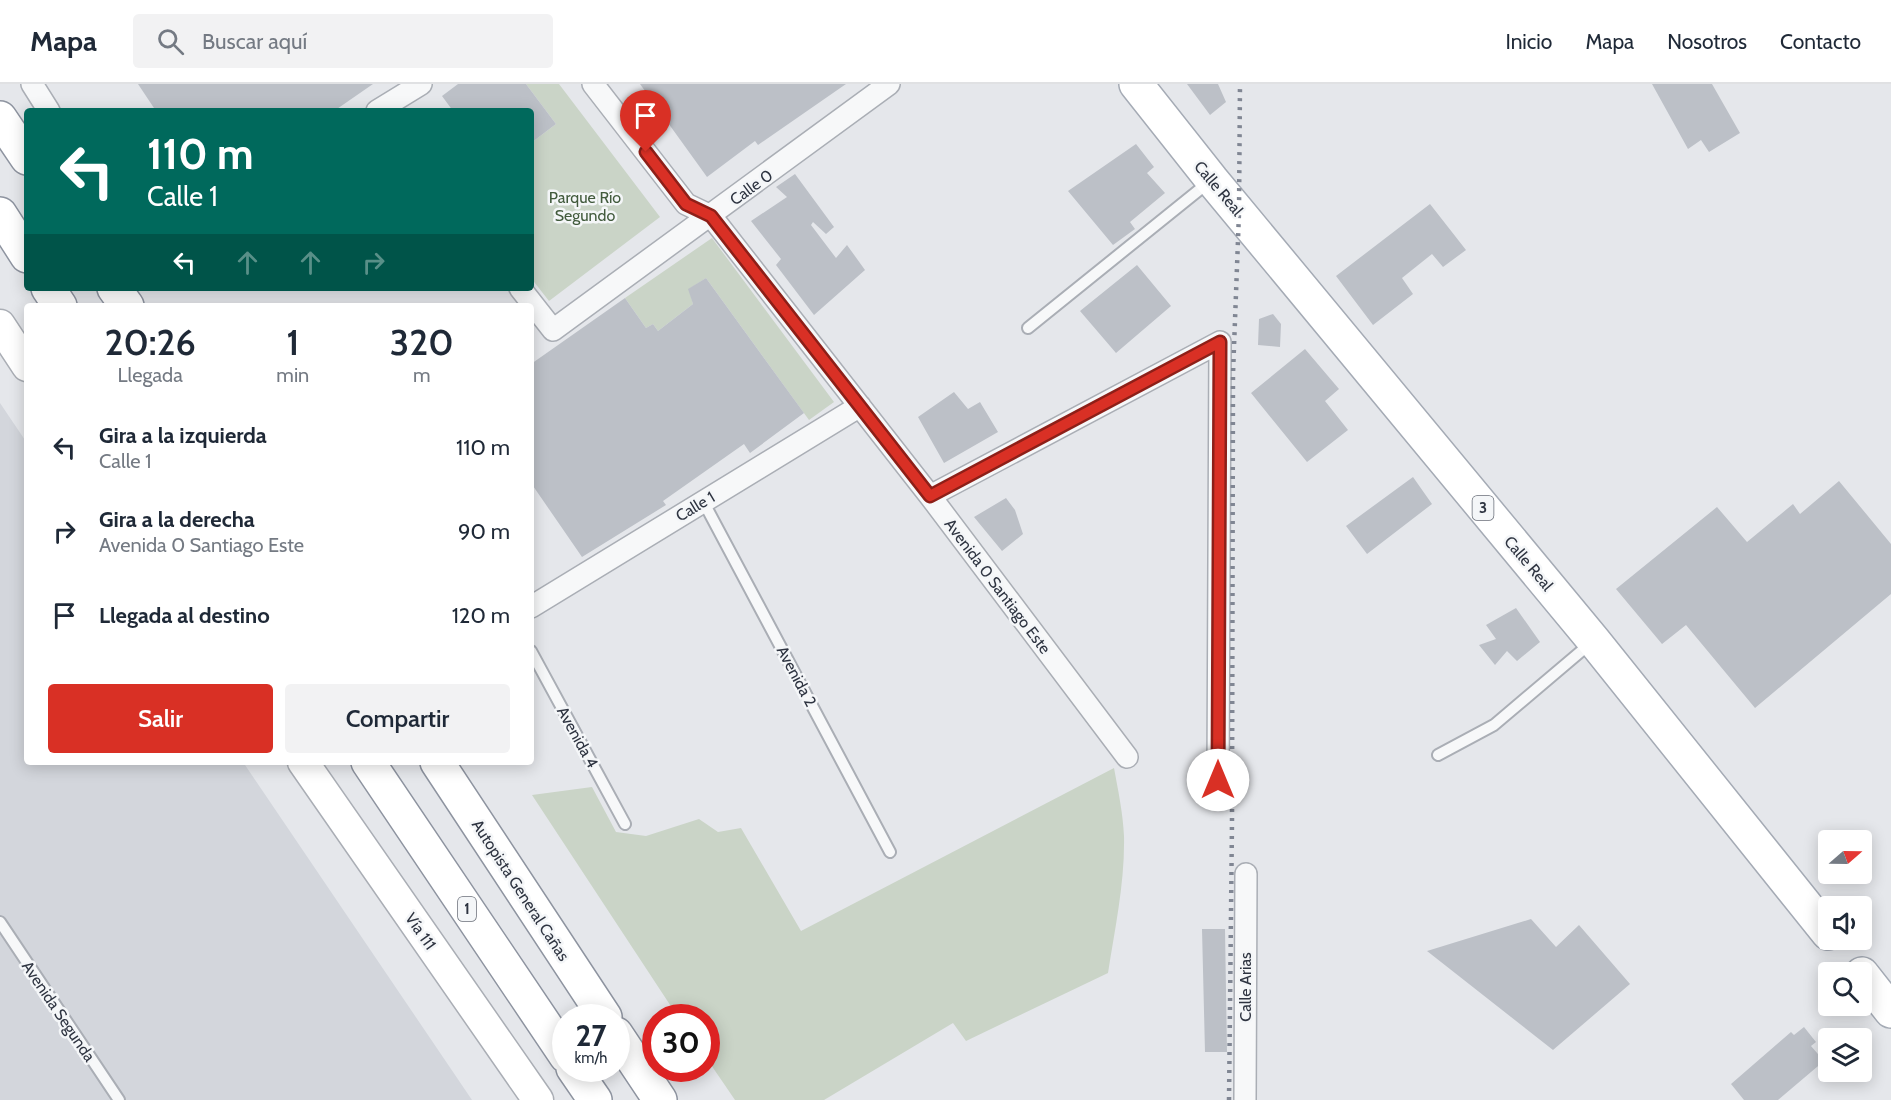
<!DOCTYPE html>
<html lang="es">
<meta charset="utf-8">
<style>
body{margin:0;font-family:Cabin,sans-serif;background:#f2f2f3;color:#1f2937;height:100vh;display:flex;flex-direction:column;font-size:22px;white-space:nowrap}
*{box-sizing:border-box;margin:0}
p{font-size:20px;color:#747a83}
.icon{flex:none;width:33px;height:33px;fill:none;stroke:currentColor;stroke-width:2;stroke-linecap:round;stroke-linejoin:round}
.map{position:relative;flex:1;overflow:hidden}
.details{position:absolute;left:24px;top:219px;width:510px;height:462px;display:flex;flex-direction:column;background:#fff;border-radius:6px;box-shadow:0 3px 15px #0003}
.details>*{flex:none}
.top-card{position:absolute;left:24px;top:24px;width:510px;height:183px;border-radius:6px;box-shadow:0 3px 15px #0003;background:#00695c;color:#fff;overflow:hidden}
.needle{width:39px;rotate:70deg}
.buttons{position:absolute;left:1818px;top:746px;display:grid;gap:12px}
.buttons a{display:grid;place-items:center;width:54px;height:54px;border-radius:6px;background:#fff;box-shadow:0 3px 15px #0003;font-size:30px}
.speed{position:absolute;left:552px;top:920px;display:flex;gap:12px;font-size:30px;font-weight:700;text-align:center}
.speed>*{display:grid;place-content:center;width:78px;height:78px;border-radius:50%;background:#fff;box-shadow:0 3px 15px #0003;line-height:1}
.speed small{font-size:15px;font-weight:400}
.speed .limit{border:9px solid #d22;background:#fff;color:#111}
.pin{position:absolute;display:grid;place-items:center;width:51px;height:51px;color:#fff;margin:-62px -26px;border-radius:50% 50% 50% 0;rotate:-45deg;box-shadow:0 0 6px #0007}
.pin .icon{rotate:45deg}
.me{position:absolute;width:66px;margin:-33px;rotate:0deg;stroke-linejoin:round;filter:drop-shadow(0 0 4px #0008)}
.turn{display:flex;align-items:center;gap:21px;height:126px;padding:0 24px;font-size:27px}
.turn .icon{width:78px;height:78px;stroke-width:2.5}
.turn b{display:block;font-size:42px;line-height:51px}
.lanes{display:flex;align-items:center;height:57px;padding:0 24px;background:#0003;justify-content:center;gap:30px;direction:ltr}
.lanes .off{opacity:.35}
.eta{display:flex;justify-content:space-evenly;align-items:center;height:102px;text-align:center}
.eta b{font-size:36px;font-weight:600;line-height:42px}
.button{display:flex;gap:12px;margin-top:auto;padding:12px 24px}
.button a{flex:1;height:69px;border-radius:6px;background:#d93025;color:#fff;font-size:24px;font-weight:600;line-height:69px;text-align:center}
.button a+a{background:#f2f2f3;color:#1f2937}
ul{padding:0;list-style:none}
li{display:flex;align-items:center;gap:18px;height:84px;padding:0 24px}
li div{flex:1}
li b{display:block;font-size:22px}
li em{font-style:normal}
header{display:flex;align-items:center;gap:36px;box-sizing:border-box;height:84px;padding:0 30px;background:#fff;border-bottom:2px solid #e0e1e3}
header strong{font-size:28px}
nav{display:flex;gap:33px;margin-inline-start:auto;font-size:21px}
.search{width:420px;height:54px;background:#f2f2f3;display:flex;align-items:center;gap:15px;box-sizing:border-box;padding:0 21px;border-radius:6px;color:#747a83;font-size:22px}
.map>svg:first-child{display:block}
.built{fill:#d3d6dc}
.green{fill:#cad4c7}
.building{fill:#bcc0c7}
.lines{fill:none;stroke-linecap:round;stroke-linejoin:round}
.service-casing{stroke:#aaaeb5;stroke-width:14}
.minor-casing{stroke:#aaaeb5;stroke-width:24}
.secondary-casing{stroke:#aaaeb5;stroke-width:33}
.primary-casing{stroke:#a5abb5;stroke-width:36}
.trunk-casing{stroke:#8e94a0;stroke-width:36}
.service{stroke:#f7f8f9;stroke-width:10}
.minor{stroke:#f7f8f9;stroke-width:21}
.secondary{stroke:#fff;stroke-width:30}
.primary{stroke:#fff;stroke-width:33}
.trunk{stroke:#fff;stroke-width:33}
.rail{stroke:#808693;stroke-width:4.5;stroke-dasharray:3 6;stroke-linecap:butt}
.route-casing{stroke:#8d1f18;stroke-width:15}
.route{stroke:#d93025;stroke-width:10}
.labels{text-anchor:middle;stroke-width:5;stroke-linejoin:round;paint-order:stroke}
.shield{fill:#f4f6f8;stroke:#696e78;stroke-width:1.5}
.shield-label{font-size:15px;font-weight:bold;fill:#2e3441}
.street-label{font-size:16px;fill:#2e3441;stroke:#f4f6f8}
.park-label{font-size:16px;fill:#425b3d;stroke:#f4f6f8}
</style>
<header>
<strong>Mapa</strong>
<div class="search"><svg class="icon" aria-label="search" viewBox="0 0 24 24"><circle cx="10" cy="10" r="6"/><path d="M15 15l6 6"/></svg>Buscar aquí</div>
<nav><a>Inicio</a><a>Mapa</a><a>Nosotros</a><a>Contacto</a></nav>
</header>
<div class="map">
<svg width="1891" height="1016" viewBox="0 0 1891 1016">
<rect width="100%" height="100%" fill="#e5e7eb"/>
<!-- built -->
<path class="built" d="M0 319 27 359V678H243L472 1016H0Z"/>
<!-- green -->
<path class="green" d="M526 0H559L660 133 549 217 531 194V59L556 40Z
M712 154 834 318 809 336 706 194 689 205 693 220 658 247 653 240 646 244 625 214Z
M1114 684C1118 706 1123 729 1124 752 1125 798 1115 844 1108 889L966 957 953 939 824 1016H735L707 975 706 933H678L532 711 592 703 616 748 646 752 699 735 718 748 741 744 801 847Z"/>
<!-- building -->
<path class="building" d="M138 0H373L334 27H156Z
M458 0H526L556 40 531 59V27H453L442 12Z
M640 0H846L758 61 755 57 707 93Z
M1187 0H1218L1226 18 1210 31Z
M1652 0H1712L1740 49 1709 68 1701 56 1688 65Z
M1136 60 1154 83 1147 89 1165 109 1130 138 1135 145 1113 161 1068 107Z
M795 90 834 143 826 150 813 138 811 141 836 174 847 161 865 186 814 231 776 181 781 175 751 137 787 113 776 103Z
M1430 120 1466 166 1443 183 1432 170 1402 194 1413 210 1373 241 1336 192Z
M1137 181 1171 222 1116 269 1080 227Z
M706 194 804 329 750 369 744 360 663 417 666 421 582 473 531 399V280L625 214 646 244 653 240 658 247 693 220 688 205Z
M1273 230 1281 240 1280 263 1258 261 1259 235Z
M1305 265 1339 305 1325 317 1348 346 1307 378 1251 309Z
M954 308 968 325 980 318 998 348 944 379 918 333Z
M1413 393 1432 420 1367 470 1346 442Z
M1839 397 1891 460V510L1755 624 1686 541 1662 560 1616 505 1717 423 1747 458 1793 420 1800 430Z
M1006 414 1015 426 1023 450 1002 467 974 433Z
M1516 524 1540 558 1517 577 1507 567 1495 581 1479 561 1496 555 1486 541Z
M1531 835 1556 863 1579 841 1630 900 1553 966 1427 867Z
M1202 845H1225L1227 968H1205Z
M1804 943 1816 958 1811 962 1824 977 1778 1016H1744L1731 1000 1791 948 1794 951Z"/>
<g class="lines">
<defs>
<path id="service" d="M1028 244 1209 98
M703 417 890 768
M531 567 625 740
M1438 671 1494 641 1592 558
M0 838 119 1016"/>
<path id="minor" d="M32 0 49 27
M593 0 686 120 711 132 930 412 1127 673
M377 27 421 0
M520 204 553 246 889 0
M930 412 1220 258 1218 696
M531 523 860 322
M1245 1016 1246 790"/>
<path id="secondary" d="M0 241 27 282
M303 678 538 1016"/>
<path id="primary" d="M1136 0 1212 96 1594 557 1828 849
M1862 890 1891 927"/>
<path id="trunk" d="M0 34 27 74
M0 130 27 172
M48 204 60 222
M114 204 127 222
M368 678 566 972
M437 678 605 933
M616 950 660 1016
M573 984 595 1016"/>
</defs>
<!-- service casing -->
<use href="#service" class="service-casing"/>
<!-- minor casing -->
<use href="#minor" class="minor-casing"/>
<!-- secondary casing -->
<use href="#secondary" class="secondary-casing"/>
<!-- primary casing -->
<use href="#primary" class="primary-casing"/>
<!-- trunk casing -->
<use href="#trunk" class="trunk-casing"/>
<!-- service -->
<use href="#service" class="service"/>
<!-- minor -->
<use href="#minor" class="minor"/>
<!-- secondary -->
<use href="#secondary" class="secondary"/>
<!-- primary -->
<use href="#primary" class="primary"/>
<!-- trunk -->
<use href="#trunk" class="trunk"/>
<!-- rail -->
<path class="rail" d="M1229 1016 1232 737 1233 290 1239 129 1240 0"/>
</g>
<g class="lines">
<defs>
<path id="route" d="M646 68 686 120 711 132 930 412 1220 258 1218 696"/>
</defs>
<!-- route casing -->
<use href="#route" class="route-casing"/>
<!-- route -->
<use href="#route" class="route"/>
</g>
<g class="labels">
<!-- shield labels -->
<g class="shield">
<rect x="1472.5" y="412" width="21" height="24" rx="4.5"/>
<rect x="458" y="813" width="18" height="24" rx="4.5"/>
</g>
<g class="shield-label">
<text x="1483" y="429">3</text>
<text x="467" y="830">1</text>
</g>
<!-- street labels -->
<g class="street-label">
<text transform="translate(751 103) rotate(-36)" y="6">Calle 0</text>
<text transform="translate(1219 104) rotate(50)" y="6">Calle Real</text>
<text transform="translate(695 422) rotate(-31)" y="6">Calle 1</text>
<text transform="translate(1529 479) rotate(50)" y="6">Calle Real</text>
<text transform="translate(998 502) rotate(53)" y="6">Avenida 0 Santiago Este</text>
<text transform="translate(797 592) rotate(62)" y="6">Avenida 2</text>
<text transform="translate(578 653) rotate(61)" y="6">Avenida 4</text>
<text transform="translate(521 806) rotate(57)" y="6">Autopista General Cañas</text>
<text transform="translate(421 847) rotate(55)" y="6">Vía 111</text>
<text transform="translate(1245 903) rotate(-90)" y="6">Calle Arias</text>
<text transform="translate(59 927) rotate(56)" y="6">Avenida Segunda</text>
</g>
<!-- park labels -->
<g class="park-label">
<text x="585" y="119">Parque Río<tspan x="585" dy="18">Segundo</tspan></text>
</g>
</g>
</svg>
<div class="buttons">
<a><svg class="needle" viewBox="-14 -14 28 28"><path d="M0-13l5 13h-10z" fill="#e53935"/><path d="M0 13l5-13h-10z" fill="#747a83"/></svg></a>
<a><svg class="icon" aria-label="sound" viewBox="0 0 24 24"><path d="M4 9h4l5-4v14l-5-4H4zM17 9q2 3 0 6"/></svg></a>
<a><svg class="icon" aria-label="search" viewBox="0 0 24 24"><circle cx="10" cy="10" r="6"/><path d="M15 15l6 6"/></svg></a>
<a><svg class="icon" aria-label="layers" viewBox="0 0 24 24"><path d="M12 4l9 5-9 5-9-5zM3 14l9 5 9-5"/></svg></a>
</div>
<div class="speed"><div>27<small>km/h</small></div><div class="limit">30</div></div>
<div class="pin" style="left:646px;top:68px;background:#d93025"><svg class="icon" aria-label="arrive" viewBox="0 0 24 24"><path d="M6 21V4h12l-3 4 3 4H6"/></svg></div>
<svg class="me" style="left:1218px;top:696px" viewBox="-20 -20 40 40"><circle r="19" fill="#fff"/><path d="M0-13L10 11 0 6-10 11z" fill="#d93025"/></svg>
<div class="top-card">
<div class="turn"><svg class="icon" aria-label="left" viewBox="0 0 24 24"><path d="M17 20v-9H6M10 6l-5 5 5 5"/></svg><div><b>110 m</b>Calle 1</div></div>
<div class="lanes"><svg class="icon" aria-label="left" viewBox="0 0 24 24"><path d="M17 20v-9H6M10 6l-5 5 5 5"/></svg><svg class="icon off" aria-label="ahead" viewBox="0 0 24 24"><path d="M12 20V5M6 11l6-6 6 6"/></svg><svg class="icon off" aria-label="ahead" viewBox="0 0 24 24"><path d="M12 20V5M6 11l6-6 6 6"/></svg><svg class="icon off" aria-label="right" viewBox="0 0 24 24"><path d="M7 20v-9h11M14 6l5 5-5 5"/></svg></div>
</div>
<section class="details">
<div class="eta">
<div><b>20:26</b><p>Llegada</p></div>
<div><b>1</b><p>min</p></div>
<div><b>320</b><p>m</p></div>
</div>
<ul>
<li><svg class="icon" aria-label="left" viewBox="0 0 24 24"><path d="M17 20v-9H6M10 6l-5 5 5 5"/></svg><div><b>Gira a la izquierda</b><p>Calle 1</p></div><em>110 m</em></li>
<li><svg class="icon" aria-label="right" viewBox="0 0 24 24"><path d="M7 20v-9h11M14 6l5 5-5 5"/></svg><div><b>Gira a la derecha</b><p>Avenida 0 Santiago Este</p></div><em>90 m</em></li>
<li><svg class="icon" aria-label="arrive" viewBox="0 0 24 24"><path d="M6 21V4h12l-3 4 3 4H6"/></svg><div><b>Llegada al destino</b></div><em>120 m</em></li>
</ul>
<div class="button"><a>Salir</a><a>Compartir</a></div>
</section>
</div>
